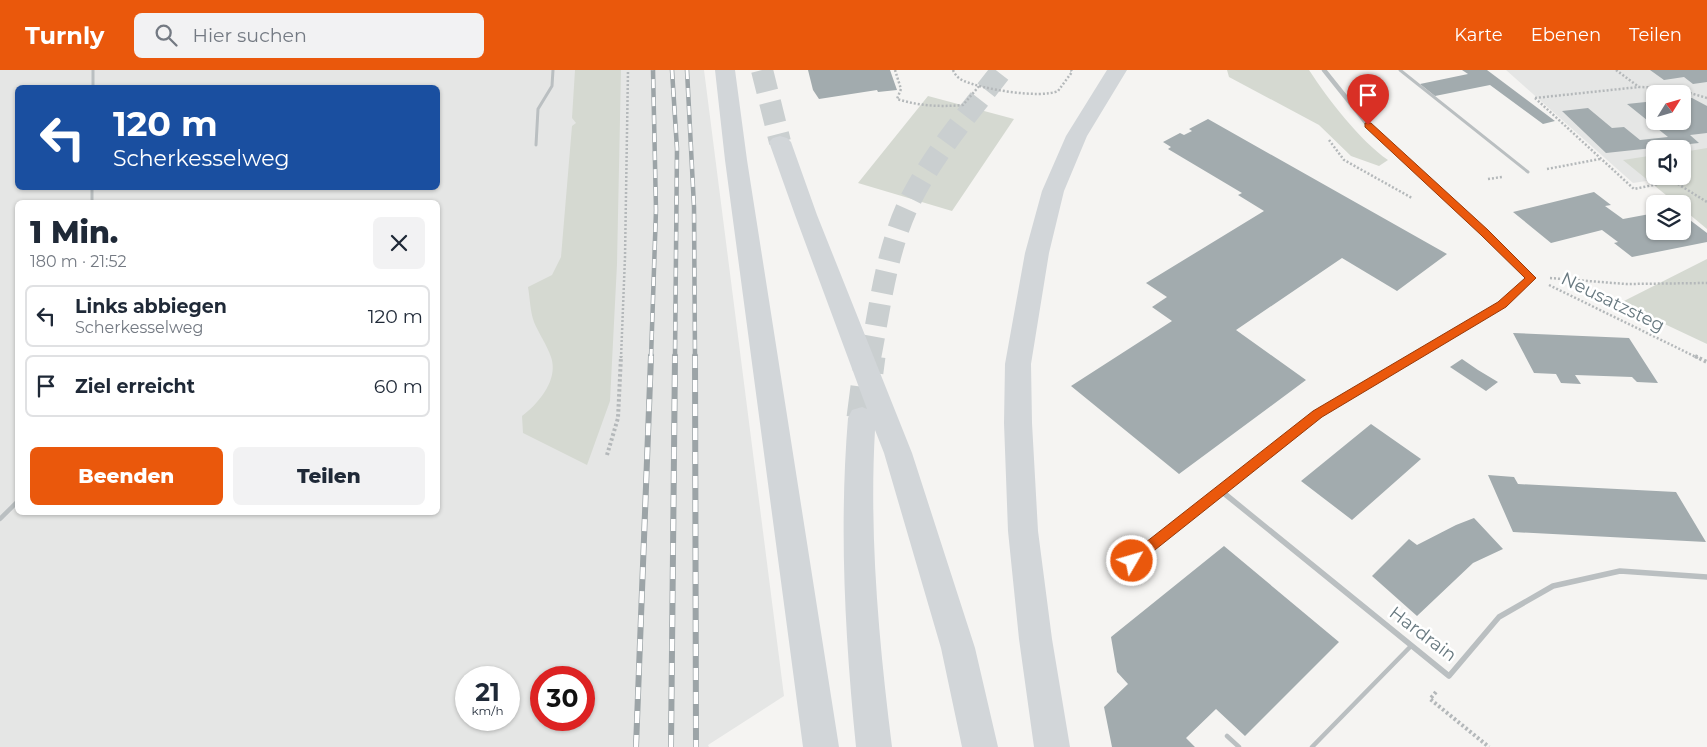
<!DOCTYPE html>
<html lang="de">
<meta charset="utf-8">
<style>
body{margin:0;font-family:Montserrat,sans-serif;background:#f2f2f3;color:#1f2937;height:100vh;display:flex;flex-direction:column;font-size:19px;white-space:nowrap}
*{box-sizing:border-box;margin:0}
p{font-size:16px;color:#747a83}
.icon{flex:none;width:28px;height:28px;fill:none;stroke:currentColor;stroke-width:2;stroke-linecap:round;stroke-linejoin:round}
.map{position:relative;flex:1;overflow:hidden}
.sheet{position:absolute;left:15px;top:130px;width:425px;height:315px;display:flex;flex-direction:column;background:#fff;border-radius:8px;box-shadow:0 1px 4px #0004}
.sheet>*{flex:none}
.top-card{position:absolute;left:15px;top:15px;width:425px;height:105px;border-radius:8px;box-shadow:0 1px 4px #0004;background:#1a4fa0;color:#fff;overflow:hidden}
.needle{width:32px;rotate:53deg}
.controls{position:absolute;left:1646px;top:15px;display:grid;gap:10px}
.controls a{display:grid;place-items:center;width:45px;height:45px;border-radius:8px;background:#fff;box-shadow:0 1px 4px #0004;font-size:25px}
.speed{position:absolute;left:455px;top:596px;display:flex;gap:10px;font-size:25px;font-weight:700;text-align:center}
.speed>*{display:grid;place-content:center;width:65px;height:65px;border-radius:50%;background:#fff;box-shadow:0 1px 4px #0004;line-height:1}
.speed small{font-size:12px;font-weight:400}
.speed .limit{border:8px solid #d22;background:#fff;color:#111}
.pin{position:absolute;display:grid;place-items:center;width:42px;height:42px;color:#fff;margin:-51px -21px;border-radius:50% 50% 50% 0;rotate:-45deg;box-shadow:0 0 5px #0007}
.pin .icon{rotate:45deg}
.me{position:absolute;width:55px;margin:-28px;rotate:52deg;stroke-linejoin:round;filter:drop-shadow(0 0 4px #0008)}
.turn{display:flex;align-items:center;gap:18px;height:105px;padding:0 15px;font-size:22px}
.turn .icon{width:65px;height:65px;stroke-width:2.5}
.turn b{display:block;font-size:35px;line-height:42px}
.round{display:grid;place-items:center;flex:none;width:52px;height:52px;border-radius:8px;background:#f2f2f3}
.summary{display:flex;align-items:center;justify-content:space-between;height:85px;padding:0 15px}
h1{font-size:30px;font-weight:800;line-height:38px}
.primary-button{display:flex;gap:10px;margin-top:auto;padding:10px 15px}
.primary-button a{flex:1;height:58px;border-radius:8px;background:#ea580c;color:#fff;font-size:20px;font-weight:800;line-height:58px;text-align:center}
.primary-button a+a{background:#f2f2f3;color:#1f2937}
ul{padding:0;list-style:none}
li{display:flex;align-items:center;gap:15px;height:62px;margin:0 10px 8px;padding:0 5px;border:2px solid #e0e1e3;border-radius:8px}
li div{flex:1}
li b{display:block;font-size:19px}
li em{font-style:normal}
header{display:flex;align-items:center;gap:30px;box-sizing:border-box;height:70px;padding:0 25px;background:#ea580c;color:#fff}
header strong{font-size:24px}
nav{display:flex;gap:28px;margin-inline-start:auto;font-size:18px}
.search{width:350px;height:45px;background:#f2f2f3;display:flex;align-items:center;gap:12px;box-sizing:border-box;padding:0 18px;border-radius:8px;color:#747a83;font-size:19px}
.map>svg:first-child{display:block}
.built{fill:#e5e6e5;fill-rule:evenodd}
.green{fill:#d5d9d1}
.building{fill:#a2abae}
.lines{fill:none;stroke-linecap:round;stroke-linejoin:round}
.highway-tunnel-far1{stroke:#cacfd0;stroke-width:22;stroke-dasharray:22 11;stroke-linecap:butt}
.highway-tunnel{stroke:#cacfd0;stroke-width:31;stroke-dasharray:31 15;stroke-linecap:butt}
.path-far1{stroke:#b4b8ba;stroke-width:2.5;stroke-dasharray:2 2;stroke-linecap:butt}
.path{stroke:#b4b8ba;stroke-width:4;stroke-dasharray:2.5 2.5;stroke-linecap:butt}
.lane-far1{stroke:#babfc1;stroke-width:3}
.lane{stroke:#babfc1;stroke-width:4.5}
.street-far1{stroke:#babfc1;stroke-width:4.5}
.street{stroke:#babfc1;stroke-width:5.5}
.highway{fill:#d2d6d9;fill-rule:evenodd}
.rail-far1-casing{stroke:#9ca4a7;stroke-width:4.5}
.rail-casing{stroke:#9ca4a7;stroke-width:6}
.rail-far1{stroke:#fff;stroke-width:3;stroke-dasharray:9;stroke-linecap:butt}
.rail{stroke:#fff;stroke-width:4.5;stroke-dasharray:12;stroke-linecap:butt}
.route{fill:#ea580c;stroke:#983908}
.labels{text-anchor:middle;stroke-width:5;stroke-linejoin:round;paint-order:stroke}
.street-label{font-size:18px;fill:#67787f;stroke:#fff}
</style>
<header>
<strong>Turnly</strong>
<div class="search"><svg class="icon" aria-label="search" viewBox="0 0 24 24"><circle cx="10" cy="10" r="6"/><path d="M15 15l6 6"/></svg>Hier suchen</div>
<nav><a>Karte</a><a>Ebenen</a><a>Teilen</a></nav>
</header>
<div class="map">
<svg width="1707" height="677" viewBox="0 0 1707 677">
<rect width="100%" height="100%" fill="#f5f4f2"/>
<!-- built -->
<path class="built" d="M0 0H704L784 626 708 675 709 677H0ZM18 18H438V118H18ZM18 132H438V442H18ZM466 608H509V650H466ZM541 608H584V650H541Z
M1506 0H1707V127L1673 107 1633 113ZM1655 24H1682V51H1655ZM1655 79H1682V106H1655Z"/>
<!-- green -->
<path class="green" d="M575 0H621L617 194 610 331 587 395 523 363 522 346C538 334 559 310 551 287 547 275 539 264 534 252 530 241 530 228 528 217L552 205 561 187 572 56 576 53 572 48Z
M1227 0H1309C1328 29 1360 71 1388 90L1379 96 1351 86 1319 55 1229 7Z
M928 26 1014 49 952 141 858 113Z
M1707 78V159L1683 139 1682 134H1677L1623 90 1655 85V106H1682L1683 82Z
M1707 189V274L1620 233Z"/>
<!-- building -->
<path class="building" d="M808 0H890L897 20 878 22 877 20 819 29 813 20Z
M1462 0H1487L1555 51 1543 54 1490 15 1435 26 1420 14 1468 4Z
M1650 0H1707V12L1693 14 1684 7 1664 10Z
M1692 28 1707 36V63L1690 65 1699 73 1606 83 1562 41 1588 38 1612 58 1624 57 1640 70 1668 67 1627 34 1655 31V51H1682V29Z
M1208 49 1447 184 1397 221 1342 188 1236 260 1306 310 1179 404 1071 316 1172 251 1152 237 1167 227 1146 213 1264 141 1238 125 1242 123 1168 79 1171 77 1163 72 1180 63 1184 65 1192 61 1189 59Z
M1594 122 1611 135 1605 136 1623 149 1655 143V161H1682V144L1707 163V172L1632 187 1614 173 1618 172 1602 160 1551 173 1513 142Z
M1513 263 1629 268 1658 313 1637 312 1632 307 1575 305 1581 314 1561 313 1556 304 1534 303Z
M1462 289 1478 300 1498 312 1486 321 1450 297Z
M1371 354 1421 389 1352 450 1301 411Z
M1488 405 1514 407 1518 414 1676 422 1706 472 1513 462Z
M1474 448 1503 479 1473 493 1417 546 1372 506 1409 469 1417 475 1456 455Z
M1224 476 1339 572 1245 666 1216 639 1186 668 1195 677H1112L1104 637 1128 614 1117 602 1111 567Z"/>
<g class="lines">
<!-- highway-tunnel-far1 -->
<path class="highway-tunnel-far1" d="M762 0 780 72
M870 288C880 237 886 183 908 135 932 85 969 43 1002 0"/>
<!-- highway-tunnel -->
<path class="highway-tunnel" d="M862 348 870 286"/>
<!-- path-far1 -->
<path class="path-far1" d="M895 0 901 19 897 29C919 36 940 37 963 35L980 15
M953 0C955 5 959 9 964 11 982 19 1040 29 1058 21L1072 2 1071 0
M1616 0 1639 17 1673 18 1707 28
M1535 28 1634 119 1673 111 1707 132
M1535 28 1639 17
M1329 70 1344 90 1412 128
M1547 99 1600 89
M1488 109 1502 107
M1550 208 1626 214 1707 213
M1549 215 1698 288
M621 288 625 187 628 0"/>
<!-- path -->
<path class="path" d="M1695 286 1707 292
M607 385 618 348 621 286
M1436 622 1430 629 1489 677"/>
<!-- lane-far1 -->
<path class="lane-far1" d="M93 0V18
M1400 0 1528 102
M536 75 538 39 552 16 553 0
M92 118V132"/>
<!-- lane -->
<path class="lane" d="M0 449 18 431
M1227 666 1239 677
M1312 677 1411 576"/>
<!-- street-far1 -->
<path class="street-far1" d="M1324 0 1368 55 1531 208 1502 234 1412 288"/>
<!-- street -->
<path class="street" d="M1220 420 1449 606 1499 547 1553 516 1620 501 1707 507
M1132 491 1318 344 1415 286"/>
<!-- highway -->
<path class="highway" d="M715 0H735L747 90 839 677H803L725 90Z
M1107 0H1127L1087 66 1064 121 1049 183 1031 294 1032 353 1038 461 1052 569 1070 677H1034L1019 569 1008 461 1004 353 1005 294 1025 183 1042 121 1066 66Z
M780 66 787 68 791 72 817 145 912 383 975 578 998 677H962L941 578 884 383 875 360C869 466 879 572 892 677H856C845 567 839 458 848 348L852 340 862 337 867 339 795 145 769 72 773 68Z"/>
<defs>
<path id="rail-far1" d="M672 0 677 79 675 288
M687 0 694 137 695 288
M651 288 656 140 653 0"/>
<path id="rail" d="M695 286 696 677
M636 677 651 286
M671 677 675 286"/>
</defs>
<!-- rail-far1 casing -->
<use href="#rail-far1" class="rail-far1-casing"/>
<!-- rail casing -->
<use href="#rail" class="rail-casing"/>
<!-- rail-far1 -->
<use href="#rail-far1" class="rail-far1"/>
<!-- rail -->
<use href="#rail" class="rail"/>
</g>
<!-- route -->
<path class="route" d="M1365 53H1371L1488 160 1536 208 1506 237 1322 347 1136 495 1132 497 1127 495 1125 491 1127 487 1313 341 1498 232 1525 208 1481 165 1365 57Z"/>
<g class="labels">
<!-- street labels -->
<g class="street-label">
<text transform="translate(1613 232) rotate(26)" y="6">Neusatzsteg</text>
<text transform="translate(1423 564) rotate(37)" y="6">Hardrain</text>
</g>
</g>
</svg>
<div class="controls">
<a><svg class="needle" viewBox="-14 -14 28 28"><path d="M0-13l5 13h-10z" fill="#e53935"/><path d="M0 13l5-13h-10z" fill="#747a83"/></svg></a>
<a><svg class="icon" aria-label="sound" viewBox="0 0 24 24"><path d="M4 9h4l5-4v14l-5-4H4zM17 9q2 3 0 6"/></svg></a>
<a><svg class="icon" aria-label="layers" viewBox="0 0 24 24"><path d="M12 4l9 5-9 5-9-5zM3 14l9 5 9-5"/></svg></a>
</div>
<div class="speed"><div>21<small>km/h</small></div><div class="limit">30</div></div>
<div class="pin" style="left:1368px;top:55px;background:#d93025"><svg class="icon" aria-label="arrive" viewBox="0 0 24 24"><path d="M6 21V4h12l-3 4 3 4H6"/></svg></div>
<svg class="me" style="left:1132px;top:491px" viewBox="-20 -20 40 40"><circle r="17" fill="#ea580c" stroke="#fff" stroke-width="3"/><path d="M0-11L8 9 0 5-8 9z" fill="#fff"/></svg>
<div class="top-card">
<div class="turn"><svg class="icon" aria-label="left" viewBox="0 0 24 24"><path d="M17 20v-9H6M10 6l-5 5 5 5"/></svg><div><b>120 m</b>Scherkesselweg</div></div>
</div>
<section class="sheet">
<div class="summary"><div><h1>1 Min.</h1><p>180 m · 21:52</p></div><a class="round"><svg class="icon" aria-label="close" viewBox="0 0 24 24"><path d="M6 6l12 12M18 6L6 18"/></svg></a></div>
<ul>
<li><svg class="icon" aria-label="left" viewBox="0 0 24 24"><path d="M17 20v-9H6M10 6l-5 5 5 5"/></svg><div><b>Links abbiegen</b><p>Scherkesselweg</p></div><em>120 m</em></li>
<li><svg class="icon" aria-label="arrive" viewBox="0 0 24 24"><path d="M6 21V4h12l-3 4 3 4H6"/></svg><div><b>Ziel erreicht</b></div><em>60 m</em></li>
</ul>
<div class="primary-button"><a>Beenden</a><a>Teilen</a></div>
</section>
</div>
